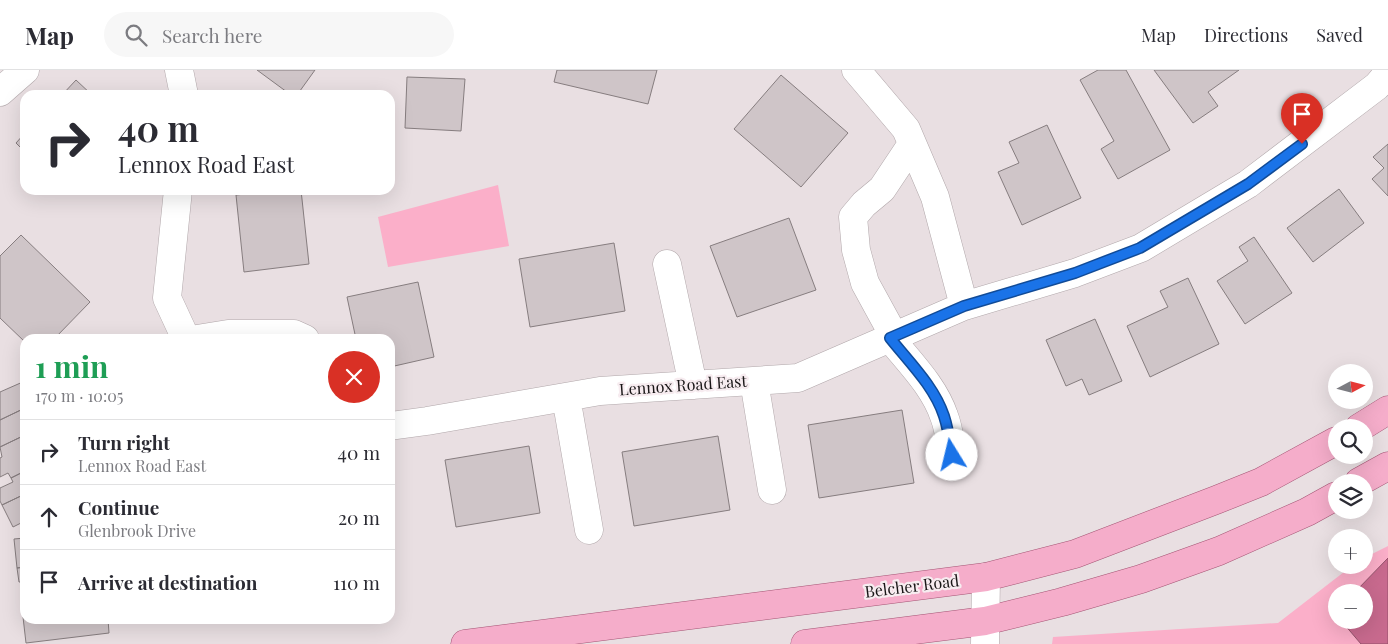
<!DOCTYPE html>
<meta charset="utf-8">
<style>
body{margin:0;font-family:"Playfair Display",serif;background:#f7f7f7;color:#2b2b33;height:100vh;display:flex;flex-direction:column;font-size:19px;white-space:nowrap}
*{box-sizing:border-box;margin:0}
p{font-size:16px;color:#7c7c81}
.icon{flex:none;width:28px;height:28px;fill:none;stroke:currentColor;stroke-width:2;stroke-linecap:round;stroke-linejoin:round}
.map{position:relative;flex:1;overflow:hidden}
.sheet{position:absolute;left:20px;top:264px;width:375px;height:290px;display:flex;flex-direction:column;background:#fff;border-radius:15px;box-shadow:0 5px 20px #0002}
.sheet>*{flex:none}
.hud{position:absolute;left:20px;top:20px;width:375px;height:105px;border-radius:15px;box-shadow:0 5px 20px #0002;background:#fff;color:#2b2b33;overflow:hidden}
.needle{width:32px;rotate:83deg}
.tools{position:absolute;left:1328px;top:294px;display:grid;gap:10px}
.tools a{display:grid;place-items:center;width:45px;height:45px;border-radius:50%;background:#fff;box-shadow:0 5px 20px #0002;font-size:25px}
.pin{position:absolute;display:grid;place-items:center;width:42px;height:42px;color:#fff;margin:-51px -21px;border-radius:50% 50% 50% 0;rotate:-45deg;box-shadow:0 0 5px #0007}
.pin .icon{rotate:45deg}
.me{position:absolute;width:55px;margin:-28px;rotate:351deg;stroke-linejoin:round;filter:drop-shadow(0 0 4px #0008)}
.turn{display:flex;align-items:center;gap:18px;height:105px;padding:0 15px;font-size:22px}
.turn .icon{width:65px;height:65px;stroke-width:2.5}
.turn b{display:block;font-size:35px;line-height:42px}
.round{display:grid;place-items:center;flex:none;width:52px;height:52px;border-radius:26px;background:#f7f7f7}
.summary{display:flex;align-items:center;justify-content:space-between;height:85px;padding:0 15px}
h1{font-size:30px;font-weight:700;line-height:38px;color:#1e9e55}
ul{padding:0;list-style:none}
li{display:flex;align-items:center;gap:15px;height:65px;padding:0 15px;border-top:1px solid #e1e1e2}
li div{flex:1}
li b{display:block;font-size:19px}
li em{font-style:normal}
header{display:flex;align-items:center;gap:30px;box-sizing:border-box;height:70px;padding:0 25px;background:#fff;border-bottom:1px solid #e1e1e2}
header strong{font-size:24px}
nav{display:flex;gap:28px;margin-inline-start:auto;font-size:18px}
.search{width:350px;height:45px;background:#f7f7f7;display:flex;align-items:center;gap:12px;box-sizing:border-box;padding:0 18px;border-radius:28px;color:#7c7c81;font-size:19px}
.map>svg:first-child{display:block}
.green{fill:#fbafc9}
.water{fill:#c86a8e;stroke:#94516a}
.building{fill:#cfc5c8;stroke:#867d7f}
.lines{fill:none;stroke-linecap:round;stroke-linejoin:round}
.minor-casing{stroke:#b1a7aa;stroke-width:29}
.major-casing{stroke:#a45574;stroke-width:29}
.minor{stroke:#fff;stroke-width:28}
.major{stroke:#f5adca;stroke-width:28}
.route-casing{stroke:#114b97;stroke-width:12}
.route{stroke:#1a73e8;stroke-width:9}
.labels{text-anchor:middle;stroke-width:4.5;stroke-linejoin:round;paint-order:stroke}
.street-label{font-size:16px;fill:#191617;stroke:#f7ecf0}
</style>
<header>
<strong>Map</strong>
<div class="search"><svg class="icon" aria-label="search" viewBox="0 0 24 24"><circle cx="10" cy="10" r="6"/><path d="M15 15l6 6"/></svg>Search here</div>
<nav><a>Map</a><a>Directions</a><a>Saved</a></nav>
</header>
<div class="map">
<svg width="1388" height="574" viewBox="0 0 1388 574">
<rect width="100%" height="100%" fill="#e9dfe2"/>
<!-- green -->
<path class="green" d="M498 115 509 176 388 197 378 147Z
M1388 476V488L1355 522H1336V550H1343L1344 554 1361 574H1052L1053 567 1278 553 1353 495H1364V488Z"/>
<!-- water -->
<path class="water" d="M1388 488V574H1361L1344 554 1343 550H1364V522H1355Z"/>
<!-- building -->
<path class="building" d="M257 0H315L297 25H291Z
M557 0H657L648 34 554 12Z
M1098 0H1126L1170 80 1118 109 1101 79 1114 71 1080 10Z
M1154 0H1239L1208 22 1218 36 1193 53Z
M781 5 848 63 801 117 734 59Z
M407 7 465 9 461 61 405 58Z
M76 10 92 25H62Z
M1047 55 1081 128 1022 155 998 102 1019 93 1009 72Z
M25 63V82L16 73Z
M1388 74V126L1372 109 1384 98 1373 87Z
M1339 119 1364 153 1313 192 1287 158Z
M282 120H301L309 194 244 202 236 125Z
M789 148 816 220 737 247 710 176Z
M21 165 90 232 54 269H25V272L0 248V186Z
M1254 167 1292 223 1245 254 1217 211 1248 191 1239 177Z
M614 173 625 241 530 257 519 189Z
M1188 208 1219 274 1150 307 1127 256 1168 237 1160 221Z
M418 212 434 287 390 297V269H356L347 227Z
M1095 249 1122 311 1089 325 1082 309 1066 316 1046 270Z
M25 311V338L0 350V322Z
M25 338V365L0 377V350Z
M902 340 914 413 819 428 808 355Z
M25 365V401L11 408 8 403 0 407V388L2 387 0 377Z
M718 366 730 440 634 456 622 382Z
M529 376 540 443 456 457 445 390Z
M25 401V424L2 435 0 431V418L13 412 11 408Z
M25 424V451L13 457 2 435Z
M25 468V497L17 498 14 469Z
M25 497V512H19L17 498Z
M23 547H25V549H108L109 563 26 573Z"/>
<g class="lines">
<defs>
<path id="minor" d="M179 0 184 25
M856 0 906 59 935 127 964 236
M0 22 25 0
M178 120 167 228 186 269
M667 194 693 315
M894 266 865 213 856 180 853 147 864 134 882 119 912 74
M890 268C909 292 934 316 944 346 949 358 950 372 952 385
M197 269 228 264H294L305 269
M754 311 772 420
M566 327 589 460
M390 356 427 351 600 321 798 308 964 236 1075 203 1141 178 1248 114 1377 16 1388 3
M985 574 986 507"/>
<path id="major" d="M1359 358 1388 340
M1359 412 1388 396
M465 574 986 507 1075 484 1216 430 1261 412 1336 371
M805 574 985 551 1062 532 1141 509 1219 481 1307 442 1336 426"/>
</defs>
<!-- minor casing -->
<use href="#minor" class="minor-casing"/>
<!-- major casing -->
<use href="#major" class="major-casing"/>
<!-- minor -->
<use href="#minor" class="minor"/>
<!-- major -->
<use href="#major" class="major"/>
</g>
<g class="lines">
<defs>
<path id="route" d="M952 385C950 372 948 358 944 346 934 316 909 292 890 268L964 236 1075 203 1140 178 1248 114 1302 74"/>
</defs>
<!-- route casing -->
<use href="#route" class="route-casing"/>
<!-- route -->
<use href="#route" class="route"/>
</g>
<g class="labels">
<!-- street labels -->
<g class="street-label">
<text transform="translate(683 315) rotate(-4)" y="6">Lennox Road East</text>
<text transform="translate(912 516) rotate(-7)" y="6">Belcher Road</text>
</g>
</g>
</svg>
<div class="tools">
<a><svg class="needle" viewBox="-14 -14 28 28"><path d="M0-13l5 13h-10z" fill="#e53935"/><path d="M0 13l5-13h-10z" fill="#7c7c81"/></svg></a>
<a><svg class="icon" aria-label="search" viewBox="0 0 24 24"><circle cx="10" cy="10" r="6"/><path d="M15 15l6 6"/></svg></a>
<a><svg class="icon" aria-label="layers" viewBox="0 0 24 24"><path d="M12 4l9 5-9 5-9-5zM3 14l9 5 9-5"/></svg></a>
<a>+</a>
<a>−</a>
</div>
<div class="pin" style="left:1302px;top:74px;background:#d93025"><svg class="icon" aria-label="arrive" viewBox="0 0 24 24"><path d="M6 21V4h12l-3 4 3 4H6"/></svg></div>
<svg class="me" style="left:952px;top:385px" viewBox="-20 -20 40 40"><circle r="19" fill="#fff"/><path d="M0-13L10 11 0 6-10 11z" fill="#1a73e8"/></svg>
<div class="hud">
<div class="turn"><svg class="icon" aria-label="right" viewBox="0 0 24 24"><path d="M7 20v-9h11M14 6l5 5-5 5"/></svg><div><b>40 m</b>Lennox Road East</div></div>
</div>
<section class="sheet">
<div class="summary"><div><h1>1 min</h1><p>170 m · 10:05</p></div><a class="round" style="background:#d93025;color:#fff"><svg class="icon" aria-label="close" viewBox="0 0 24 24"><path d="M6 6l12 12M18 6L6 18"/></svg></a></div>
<ul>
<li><svg class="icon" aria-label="right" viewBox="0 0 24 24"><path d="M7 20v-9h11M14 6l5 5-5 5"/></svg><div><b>Turn right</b><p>Lennox Road East</p></div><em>40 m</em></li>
<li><svg class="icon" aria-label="ahead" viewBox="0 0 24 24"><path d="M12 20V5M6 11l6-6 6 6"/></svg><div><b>Continue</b><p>Glenbrook Drive</p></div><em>20 m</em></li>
<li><svg class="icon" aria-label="arrive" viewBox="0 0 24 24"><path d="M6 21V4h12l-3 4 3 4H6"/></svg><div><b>Arrive at destination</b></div><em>110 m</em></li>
</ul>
</section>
</div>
